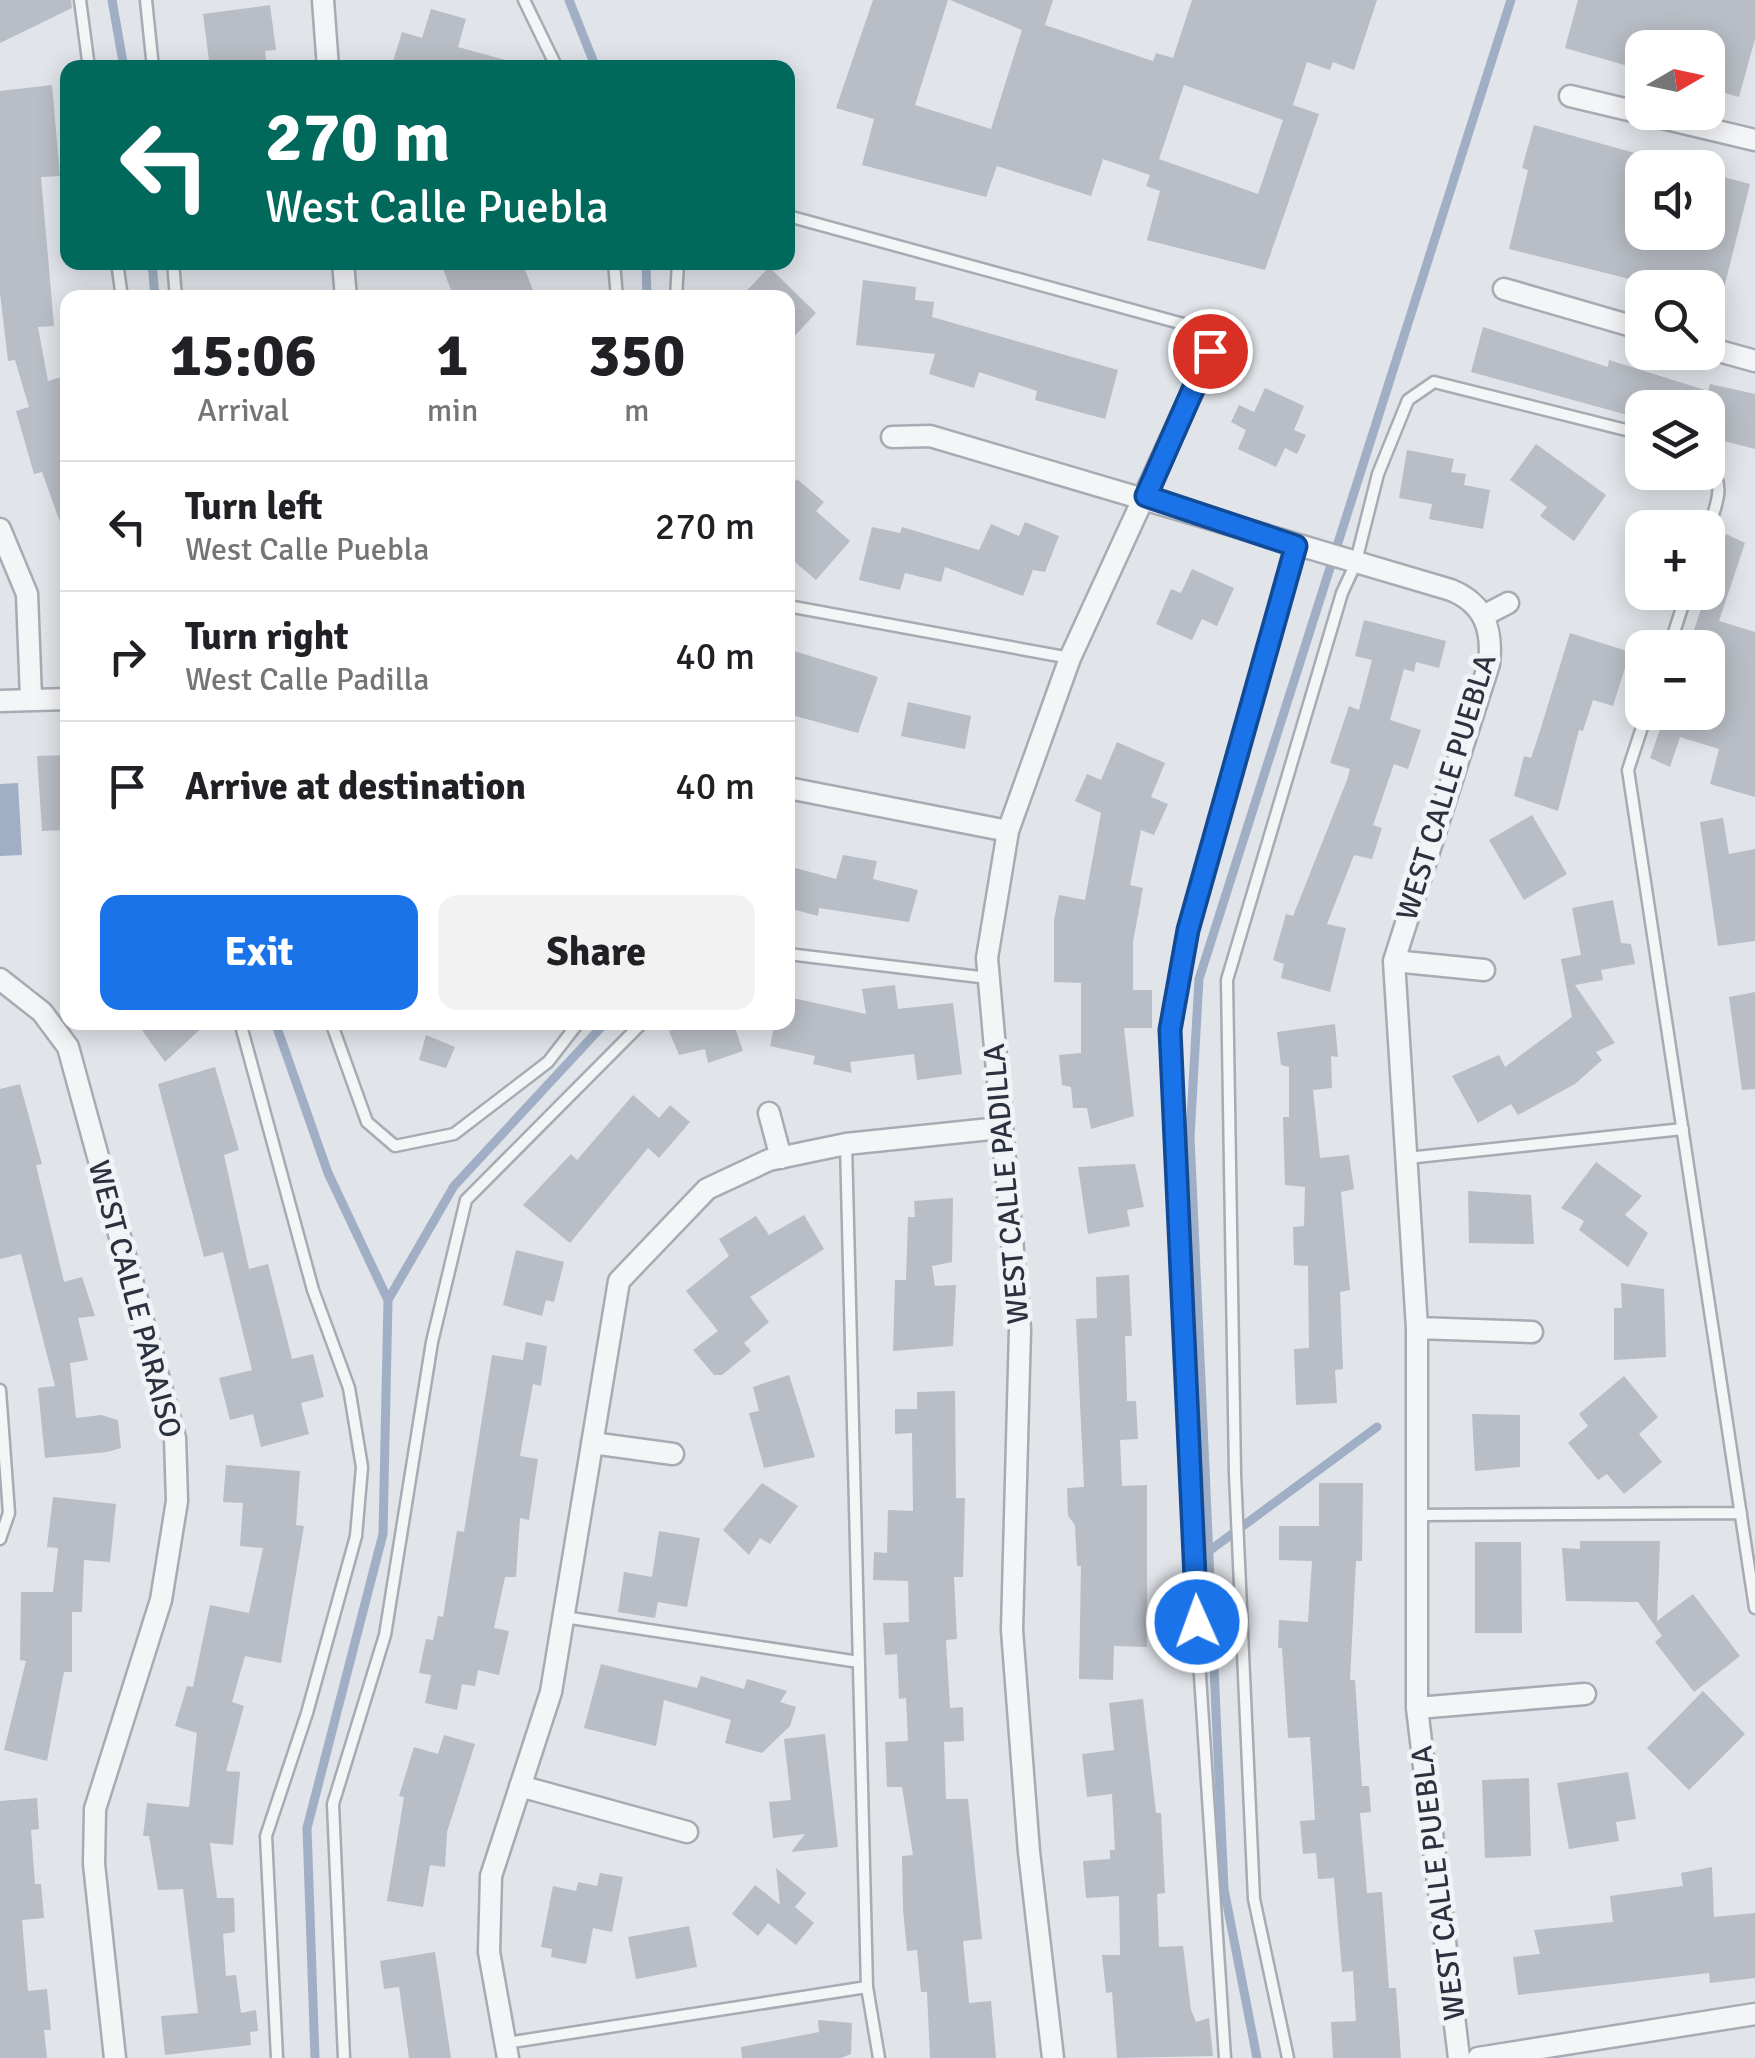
<!DOCTYPE html>
<meta charset="utf-8">
<style>
body{margin:0;font-family:Signika,sans-serif;background:#f2f2f2;color:#202124;height:100vh;display:flex;flex-direction:column;font-size:38px;white-space:nowrap}
*{box-sizing:border-box;margin:0}
p{font-size:32px;color:#757577}
.icon{flex:none;width:55px;height:55px;fill:none;stroke:currentColor;stroke-width:2;stroke-linecap:round;stroke-linejoin:round}
.map{position:relative;flex:1;overflow:hidden}
.drawer{position:absolute;left:60px;top:290px;width:735px;height:740px;display:flex;flex-direction:column;background:#fff;border-radius:20px;box-shadow:0 5px 25px #0003}
.drawer>*{flex:none}
.hud{position:absolute;left:60px;top:60px;width:735px;height:210px;border-radius:20px;box-shadow:0 5px 25px #0003;background:#00695c;color:#fff;overflow:hidden}
.needle{width:65px;rotate:81deg}
.tools{position:absolute;left:1625px;top:30px;display:grid;gap:20px}
.tools a{display:grid;place-items:center;width:100px;height:100px;border-radius:20px;background:#fff;box-shadow:0 5px 25px #0003;font-size:50px}
.pin{position:absolute;display:grid;place-items:center;width:85px;height:85px;color:#fff;margin:-42px;border:5px solid #fff;border-radius:50%;box-shadow:0 2px 10px #0007}
.me{position:absolute;width:110px;margin:-55px;rotate:358deg;stroke-linejoin:round;filter:drop-shadow(0 0 8px #0008)}
.turn{display:flex;align-items:center;gap:35px;height:210px;padding:0 40px;font-size:45px}
.turn .icon{width:130px;height:130px;stroke-width:2.5}
.turn b{display:block;font-size:70px;line-height:85px}
.eta{display:flex;justify-content:space-evenly;align-items:center;height:170px;text-align:center}
.eta b{font-size:60px;font-weight:700;line-height:70px}
.button{display:flex;gap:20px;margin-top:auto;padding:20px 40px}
.button a{flex:1;height:115px;border-radius:20px;background:#1a73e8;color:#fff;font-size:40px;font-weight:700;line-height:115px;text-align:center}
.button a+a{background:#f2f2f2;color:#202124}
ul{padding:0;list-style:none}
li{display:flex;align-items:center;gap:30px;height:130px;padding:0 40px;border-top:2px solid #e0e0e0}
li div{flex:1}
li b{display:block;font-size:38px}
li em{font-style:normal}
.map>svg:first-child{display:block}
.water{fill:#a0afc5}
.lines{fill:none;stroke-linecap:round;stroke-linejoin:round}
.stream{stroke:#a0afc5;stroke-width:9}
.building{fill:#b9bdc5;fill-rule:evenodd}
.lane-casing{stroke:#a7abb3;stroke-width:15}
.street-casing{stroke:#a7abb3;stroke-width:25}
.lane{stroke:#f4f5f7;stroke-width:10}
.street{stroke:#f4f5f7;stroke-width:20}
.route-casing{stroke:#114b97;stroke-width:25}
.route{stroke:#1a73e8;stroke-width:18}
.labels{text-anchor:middle;stroke-width:10;stroke-linejoin:round;paint-order:stroke}
.street-label{font-size:30px;fill:#2b313f;stroke:#f1f3f6}
</style>
<div class="map">
<svg width="1755" height="2058" viewBox="0 0 1755 2058">
<rect width="100%" height="100%" fill="#e1e4e9"/>
<!-- water -->
<path class="water" d="M18 783 22 855 0 856V784Z"/>
<g class="lines">
<!-- stream -->
<path class="stream" d="M112 0 124 68
M569 0 596 68
M152 262 155 298
M646 262 647 298
M275 1022 328 1173 388 1300 383 1534 307 1828 315 2058
M388 1300 454 1186 606 1022
M1209 1551 1377 1427
M1257 2058 1224 1889 1190 1137 1199 979 1511 0"/>
</g>
<!-- building -->
<path class="building" d="M0 0H71L72 8 0 43Z
M873 0H948L915 105 991 129 1022 30 950 0H1053L1045 25 1153 61 1156 53 1173 58 1192 0H1377L1354 70 1333 62 1330 70 1307 62 1293 105 1319 114 1265 270 1147 240 1160 191 1146 186 1150 175 1103 159 1091 196 997 166 986 197 862 165 874 119 836 108ZM1184 85 1283 120 1258 194 1159 159Z
M1578 0H1755V39L1739 97 1708 88V48H1642V70L1565 48Z
M270 5 276 50 265 51 267 68H210L203 14Z
M431 9 466 19 458 47 509 61 508 68H391L402 32 422 38Z
M52 85 60 176 41 177 54 326 38 327 48 381 68 375 65 536 42 472 34 474 16 411 29 407 15 360 8 361 0 293V91Z
M1534 125 1642 155V232L1708 247V173L1750 184 1724 288H1666L1509 249 1528 170 1522 168Z
M460 262H522L536 298H454L443 269Z
M769 267 816 313 788 343V298H740Z
M863 280 916 287 915 300 934 302 932 317 1118 370 1105 419 1035 400 1037 391 979 372 974 388 929 374 935 354 856 345Z
M1483 327 1608 367 1609 360 1708 391 1710 384 1755 394V449L1708 437V408H1642V419L1471 372Z
M1265 388 1304 406 1294 430 1306 435 1297 454 1285 448 1276 467 1238 449 1246 430 1231 422 1239 405 1254 412Z
M1536 444 1606 495 1574 541 1540 516 1547 507 1510 480Z
M1407 450 1454 459 1451 472 1466 474 1464 485 1490 490 1483 529 1429 519 1432 504 1399 498Z
M797 479 824 502 816 511 850 541 816 580 788 556V490Z
M1025 522 1059 536 1045 572 1033 570 1023 596 945 567 941 582 905 573 900 590 859 580 872 527 900 533 902 527 979 550 991 524 1019 536Z
M1726 534 1745 543 1719 621 1755 632V797L1710 784 1719 749 1680 737 1670 767 1650 758 1666 712H1708V648H1688Z
M1192 569 1234 588 1217 626 1202 619 1192 640 1156 624 1171 589 1181 593Z
M1364 620 1446 641 1439 668 1416 662 1414 672 1404 669 1390 720 1421 730 1408 769 1394 764 1373 825 1382 828 1372 859 1354 855 1327 924 1346 928 1330 992 1281 978 1284 964 1273 960 1286 914 1293 916 1347 780 1350 769 1330 763 1349 706 1359 710 1372 660 1355 656Z
M1570 633 1630 652 1613 706 1593 700 1583 731 1579 730 1558 811 1514 796 1524 756 1531 758 1539 734Z
M788 649 878 677 858 733 788 714Z
M908 702 971 716 965 749 901 736Z
M1117 742 1165 763 1151 797 1168 804 1154 835 1141 830 1130 885 1143 888 1133 942V990H1152V1028H1124L1134 1116 1091 1129 1087 1108H1073L1071 1087 1062 1085 1059 1055 1081 1053V983L1054 982V920L1059 895 1085 900 1101 813 1075 801 1087 774 1101 780Z
M68 755V830L42 831 37 756Z
M1532 815 1567 874 1524 900 1489 840Z
M1723 818 1729 854 1755 849V941L1718 946 1700 822Z
M843 855 877 861 873 879 918 890 909 922 819 908 818 916 788 908V866L836 879Z
M1613 900 1621 943 1631 944 1635 964 1601 970 1603 980 1575 985 1615 1043 1596 1052 1602 1060 1575 1084 1518 1115 1511 1104 1478 1123 1452 1076 1499 1055 1505 1067 1572 1017 1561 959 1581 955 1572 908Z
M895 985 898 1009 953 1003 962 1074 917 1080 914 1054 850 1062 852 1073 813 1064 815 1056 770 1046 775 1022H788V997L866 1014 862 989Z
M1755 992V1089L1742 1090 1729 997Z
M136 1022H208L165 1062Z
M687 1022H733L743 1051 708 1063 705 1049 679 1055 669 1031Z
M1335 1024 1338 1057 1331 1056 1332 1088 1313 1090 1320 1158 1349 1155 1354 1189 1341 1192 1350 1290 1340 1292 1343 1369 1335 1370 1337 1403 1296 1405 1294 1349 1309 1348 1308 1266 1294 1265 1293 1227 1304 1226 1305 1187 1285 1185 1283 1117H1289V1067L1281 1065 1277 1032Z
M426 1035 455 1047 446 1068 419 1060Z
M215 1067 239 1150 224 1155 249 1269 268 1264 292 1359 313 1354 324 1397 301 1403 309 1434 261 1447 253 1414 230 1420 219 1378 252 1370 223 1252 204 1257 158 1084Z
M20 1084 42 1164 36 1165 64 1282 82 1277 95 1316 78 1318 88 1360 70 1363 76 1418 101 1415 118 1420 121 1448 107 1452 45 1458 38 1388 55 1386 21 1254 0 1259V1089Z
M633 1095 659 1118 670 1105 690 1122 659 1158 648 1148 570 1243 523 1205 571 1154 577 1160Z
M1596 1162 1642 1196 1625 1215 1648 1233 1628 1267 1579 1230 1584 1221 1561 1208Z
M1135 1164 1144 1207 1127 1210 1130 1226 1088 1234 1078 1167Z
M1468 1191 1531 1195 1534 1244 1469 1243Z
M953 1198 952 1262 932 1266 935 1286 956 1285 953 1346 893 1351 895 1280H906L908 1217H915L914 1201Z
M804 1215 824 1249 750 1297 769 1322 744 1343 751 1351 722 1375H714L693 1350 718 1331 686 1291 729 1256 719 1239 756 1216 769 1235Z
M516 1250 564 1262 554 1302 546 1300 542 1316 503 1305Z
M1129 1275 1132 1336H1125L1127 1401H1136L1138 1439 1120 1440 1122 1486 1147 1485V1647L1114 1646 1113 1680 1079 1679 1081 1566H1077L1075 1525 1068 1516 1067 1488 1084 1487 1076 1319 1097 1318 1096 1277Z
M1621 1283 1664 1289 1666 1357 1614 1360V1308H1622Z
M526 1342 547 1346 541 1386 533 1384 520 1456 538 1459 529 1520 520 1518 516 1577H505L494 1628 509 1631 499 1675 478 1670 475 1686 462 1684 457 1710 425 1703 431 1675 419 1673 426 1639 433 1640 438 1616 443 1617 457 1531 464 1532 492 1355 523 1360Z
M789 1375 815 1457 764 1468 749 1413 759 1411 753 1387Z
M1624 1376 1658 1417 1639 1434 1662 1462 1624 1494 1607 1474 1598 1480 1568 1443 1588 1426 1579 1414Z
M955 1391 956 1498H965L963 1577H954L957 1639 946 1640 950 1708 963 1707 964 1741 944 1742 946 1799H968L982 1939 963 1941 969 2003 991 2001 996 2058H930L927 1992H921L917 1950 907 1951 903 1909 902 1856 913 1855 902 1787H887L885 1742 908 1741 906 1698 899 1699 897 1654 885 1655 883 1623 909 1622 908 1581 873 1580 874 1552 887 1553 888 1510 913 1511 912 1433 895 1434V1409H917V1392Z
M1472 1414 1520 1415V1467L1475 1471Z
M226 1465 300 1471 296 1525 304 1526 281 1663 245 1656 232 1702 244 1706 226 1771 240 1772 233 1845 210 1843 217 1898H234L235 1932 223 1934 226 1976 236 1975 241 2013 256 2010 258 2031 250 2032 251 2045 165 2055 161 2016 198 2013 183 1889 158 1890 149 1836H143L147 1803 189 1807 197 1733 175 1726 187 1686 193 1687 210 1605 249 1613 263 1548 240 1546 243 1503 223 1502Z
M762 1483 798 1506 770 1544 760 1538 749 1555 723 1530Z
M1319 1483H1363L1362 1561H1356L1350 1680H1355L1362 1786H1369L1371 1812 1360 1813 1367 1893 1382 1892 1389 1988H1396L1401 2058H1333L1331 2022 1356 2021 1353 1971 1342 1972 1334 1878 1318 1879 1316 1853 1303 1854 1300 1821 1315 1820 1310 1737 1288 1738 1282 1648H1278L1279 1620 1308 1622 1312 1561 1279 1560V1526H1319Z
M53 1497 116 1504 110 1562 84 1560 82 1612H72V1672H64L47 1761 4 1750 26 1661 20 1660 21 1592H53L58 1548 47 1547Z
M659 1531 700 1538 687 1607 658 1602 655 1618 618 1612 624 1572 652 1577Z
M1580 1541H1660L1657 1621 1693 1594 1740 1656 1694 1692 1655 1642 1662 1636 1638 1602 1566 1601 1562 1548 1580 1549Z
M1475 1542H1521L1522 1633H1475Z
M601 1664 697 1688 701 1676 744 1689 747 1679 787 1691 780 1702 796 1707 790 1726 762 1753 725 1743 731 1720 664 1700 656 1746 584 1728Z
M1703 1691 1745 1734 1689 1790 1647 1748Z
M1143 1699 1156 1813H1161L1165 1893 1157 1894 1159 1947 1183 1946 1191 2010 1196 2022 1209 2018 1213 2056 1117 2058 1112 1992 1106 1993 1102 1955H1120L1119 1896 1086 1898 1083 1861 1110 1859V1850H1115L1112 1794 1087 1797 1082 1754 1114 1750 1109 1703Z
M825 1734 838 1847 791 1852 805 1834 773 1838 769 1802 791 1800 784 1739Z
M444 1735 475 1744 447 1832 445 1867 430 1865 423 1907 387 1901 404 1797 399 1796 414 1747 438 1754Z
M1628 1772 1636 1819 1616 1822 1619 1841 1569 1849 1557 1783Z
M1529 1778 1531 1856 1485 1858 1482 1780Z
M37 1798 39 1829 31 1830 35 1884H41L44 1918 22 1920 28 1991 47 1989 51 2030H44L47 2058H0V1801Z
M1712 1867 1714 1917 1755 1913V1978L1710 1983 1709 1973 1518 1995 1513 1957 1540 1954 1534 1930 1613 1922 1610 1896 1683 1886 1681 1873Z
M776 1868 806 1893 795 1907 814 1923 796 1945 768 1923 758 1936 732 1914 755 1885 780 1905Z
M600 1873 623 1877 612 1932 593 1928 586 1964 551 1957 552 1949 541 1947 553 1886 576 1891 578 1882 597 1886Z
M689 1926 697 1967 636 1979 628 1937Z
M435 1952 451 2058H409L399 1987 384 1989 380 1961Z
M818 2020 852 2023 851 2054 841 2058H742L741 2047 819 2032Z"/>
<g class="lines">
<defs>
<path id="lane" d="M80 0 89 68
M146 0 153 68
M524 0 557 68
M788 216 1187 325 1208 341 1211 351
M117 262 122 298
M173 262 176 298
M614 262 617 298
M676 298 678 262
M1708 462C1726 487 1717 502 1708 530
M788 606 1070 658
M1669 648 1687 592
M1647 712 1628 770 1755 1608
M788 954 988 978
M240 1022 313 1290 349 1388 362 1467 356 1536 307 1713 266 1836 277 2058
M331 1022 367 1122 395 1146 454 1134 548 1062 579 1022
M846 1144 867 1987
M1407 1158 1683 1129
M0 1390 9 1513 0 1539
M1417 1515 1741 1513
M564 1617 859 1662
M506 2043 867 1987 879 2058
M344 2058 333 1804 385 1635 432 1342 466 1200 643 1022
M1225 2058 1199 1660 1171 1030 1188 930 1296 546
M1288 2058 1254 1899 1235 1474 1227 980 1342 593 1355 565 1378 474 1408 400 1434 382 1642 434"/>
<path id="street" d="M323 0 328 68
M1570 96 1755 140
M343 262 346 298
M1504 289 1642 329
M1708 348 1755 361
M892 437 930 436 1451 590C1485 604 1493 630 1489 664L1394 961 1417 1328V1708L1459 2058
M0 529 27 594 31 698
M1483 616 1508 603
M0 701 68 699
M788 788 1008 831
M1394 961 1484 970
M0 979 42 1012 68 1047 175 1438 177 1501 161 1600 95 1809 94 1864 115 2058
M769 1113 781 1158
M1417 1328 1532 1332
M592 1443 673 1454
M1417 1708 1585 1694
M520 1786 687 1832
M508 2058 489 1952 491 1876 551 1692 619 1281 707 1189 769 1160 846 1144 1000 1128
M1053 2058 1029 1852 1012 1630 1020 1329 987 958 1008 831 1070 658 1211 351
M1478 2058 1755 2014"/>
</defs>
<!-- lane casing -->
<use href="#lane" class="lane-casing"/>
<!-- street casing -->
<use href="#street" class="street-casing"/>
<!-- lane -->
<use href="#lane" class="lane"/>
<!-- street -->
<use href="#street" class="street"/>
</g>
<g class="lines">
<defs>
<path id="route" d="M1197 1622 1170 1030 1188 930 1296 546 1146 496 1210 351"/>
</defs>
<!-- route casing -->
<use href="#route" class="route-casing"/>
<!-- route -->
<use href="#route" class="route"/>
</g>
<g class="labels">
<!-- street labels -->
<g class="street-label">
<text transform="translate(1446 787) rotate(-73)" y="10">WEST CALLE PUEBLA</text>
<text transform="translate(1006 1184) rotate(-95)" y="10">WEST CALLE PADILLA</text>
<text transform="translate(135 1299) rotate(75)" y="10">WEST CALLE PARAISO</text>
<text transform="translate(1438 1883) rotate(-97)" y="10">WEST CALLE PUEBLA</text>
</g>
</g>
</svg>
<div class="tools">
<a><svg class="needle" viewBox="-14 -14 28 28"><path d="M0-13l5 13h-10z" fill="#e53935"/><path d="M0 13l5-13h-10z" fill="#757577"/></svg></a>
<a><svg class="icon" aria-label="sound" viewBox="0 0 24 24"><path d="M4 9h4l5-4v14l-5-4H4zM17 9q2 3 0 6"/></svg></a>
<a><svg class="icon" aria-label="search" viewBox="0 0 24 24"><circle cx="10" cy="10" r="6"/><path d="M15 15l6 6"/></svg></a>
<a><svg class="icon" aria-label="layers" viewBox="0 0 24 24"><path d="M12 4l9 5-9 5-9-5zM3 14l9 5 9-5"/></svg></a>
<a>+</a>
<a>−</a>
</div>
<div class="pin" style="left:1210px;top:351px;background:#d93025"><svg class="icon" aria-label="arrive" viewBox="0 0 24 24"><path d="M6 21V4h12l-3 4 3 4H6"/></svg></div>
<svg class="me" style="left:1197px;top:1622px" viewBox="-20 -20 40 40"><circle r="17" fill="#1a73e8" stroke="#fff" stroke-width="3"/><path d="M0-11L8 9 0 5-8 9z" fill="#fff"/></svg>
<div class="hud">
<div class="turn"><svg class="icon" aria-label="left" viewBox="0 0 24 24"><path d="M17 20v-9H6M10 6l-5 5 5 5"/></svg><div><b>270 m</b>West Calle Puebla</div></div>
</div>
<section class="drawer">
<div class="eta">
<div><b>15:06</b><p>Arrival</p></div>
<div><b>1</b><p>min</p></div>
<div><b>350</b><p>m</p></div>
</div>
<ul>
<li><svg class="icon" aria-label="left" viewBox="0 0 24 24"><path d="M17 20v-9H6M10 6l-5 5 5 5"/></svg><div><b>Turn left</b><p>West Calle Puebla</p></div><em>270 m</em></li>
<li><svg class="icon" aria-label="right" viewBox="0 0 24 24"><path d="M7 20v-9h11M14 6l5 5-5 5"/></svg><div><b>Turn right</b><p>West Calle Padilla</p></div><em>40 m</em></li>
<li><svg class="icon" aria-label="arrive" viewBox="0 0 24 24"><path d="M6 21V4h12l-3 4 3 4H6"/></svg><div><b>Arrive at destination</b></div><em>40 m</em></li>
</ul>
<div class="button"><a>Exit</a><a>Share</a></div>
</section>
</div>
